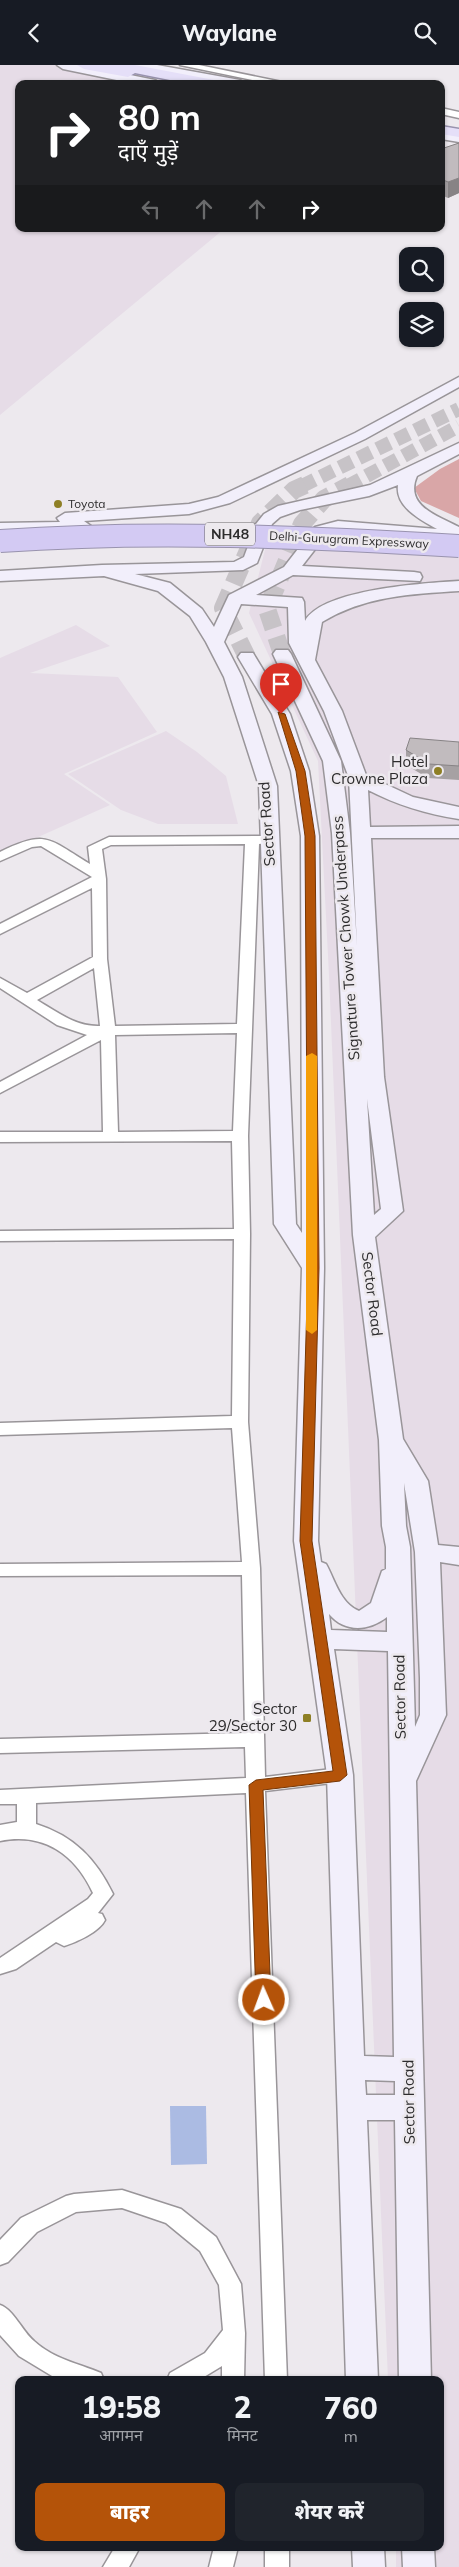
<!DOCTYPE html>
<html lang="hi">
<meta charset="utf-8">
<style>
body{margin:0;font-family:Mulish,"Noto Sans Devanagari",sans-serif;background:#20242c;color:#f1f3f6;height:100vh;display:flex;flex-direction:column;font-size:19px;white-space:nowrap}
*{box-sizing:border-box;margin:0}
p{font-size:16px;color:#9ea1a6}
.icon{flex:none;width:28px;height:28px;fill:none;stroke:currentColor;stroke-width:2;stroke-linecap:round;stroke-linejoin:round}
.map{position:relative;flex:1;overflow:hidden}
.sheet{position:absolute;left:15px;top:2311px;width:429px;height:175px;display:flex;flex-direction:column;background:#171b24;border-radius:10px;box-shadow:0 1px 4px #0004}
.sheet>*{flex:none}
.top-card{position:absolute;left:15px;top:15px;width:430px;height:152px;border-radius:10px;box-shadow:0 1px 4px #0004;background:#202124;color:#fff;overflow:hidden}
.buttons{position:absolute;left:399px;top:182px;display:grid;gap:10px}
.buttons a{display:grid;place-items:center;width:45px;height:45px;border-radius:10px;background:#171b24;box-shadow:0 1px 4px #0004;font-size:25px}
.pin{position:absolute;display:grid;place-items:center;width:42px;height:42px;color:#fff;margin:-51px -21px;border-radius:50% 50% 50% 0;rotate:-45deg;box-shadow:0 0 5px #0007}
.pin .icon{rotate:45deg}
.me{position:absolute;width:55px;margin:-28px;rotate:358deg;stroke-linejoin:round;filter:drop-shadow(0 0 4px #0008)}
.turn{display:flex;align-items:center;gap:18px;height:105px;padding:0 20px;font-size:22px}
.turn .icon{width:65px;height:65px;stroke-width:2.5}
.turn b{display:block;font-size:35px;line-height:42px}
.lanes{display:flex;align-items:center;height:48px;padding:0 20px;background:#0003;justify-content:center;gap:25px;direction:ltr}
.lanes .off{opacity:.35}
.eta{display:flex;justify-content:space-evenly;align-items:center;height:85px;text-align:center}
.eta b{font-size:30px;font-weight:800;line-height:35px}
.cta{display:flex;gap:10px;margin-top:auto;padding:10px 20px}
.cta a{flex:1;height:58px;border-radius:10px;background:#b45309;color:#fff;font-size:20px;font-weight:800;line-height:58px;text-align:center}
.cta a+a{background:#20242c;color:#f1f3f6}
header{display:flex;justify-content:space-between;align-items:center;height:65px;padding:0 20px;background:#171b24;font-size:22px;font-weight:800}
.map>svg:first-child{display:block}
.built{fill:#e6dce7}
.forest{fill:#d9a6a7}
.water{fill:#abbbe3}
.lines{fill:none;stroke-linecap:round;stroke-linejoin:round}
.secondary-tunnel-far1{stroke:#c7c3c7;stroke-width:14;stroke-dasharray:14 7;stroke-linecap:butt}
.secondary-tunnel{stroke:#c7c3c7;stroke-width:18;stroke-dasharray:18 9;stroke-linecap:butt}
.street-casing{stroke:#999599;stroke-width:3}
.secondary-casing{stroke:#999599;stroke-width:3}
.primary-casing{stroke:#9993ae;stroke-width:3}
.street{fill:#fff;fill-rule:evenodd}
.secondary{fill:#f2effb;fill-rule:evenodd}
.primary{fill:#e5dff8;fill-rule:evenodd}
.highway-bridge-casing{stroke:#9993ae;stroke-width:24;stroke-linecap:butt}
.highway-bridge{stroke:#d3caf3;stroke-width:22}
.wall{fill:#a6a1a3}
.shaded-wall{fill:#878385}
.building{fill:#c1bbbe;stroke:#878385}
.route{fill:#b45309;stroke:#753606}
.slow{fill:#f59e0b}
.poi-dot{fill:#8e7f25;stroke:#ede9ee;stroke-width:2}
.labels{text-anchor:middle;stroke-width:5;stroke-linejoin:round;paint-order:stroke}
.far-poi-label{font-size:12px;fill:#2d2c2d;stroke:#ede9ee;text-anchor:start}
.far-street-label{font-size:12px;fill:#2d2c2d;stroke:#ede9ee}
.shield{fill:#ede9ee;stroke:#676567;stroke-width:1}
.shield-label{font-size:14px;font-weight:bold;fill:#2d2c2d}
.poi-label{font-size:15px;fill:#2d2c2d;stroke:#ede9ee;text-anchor:end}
.street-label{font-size:15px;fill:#2d2c2d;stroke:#ede9ee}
</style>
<header><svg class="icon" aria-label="back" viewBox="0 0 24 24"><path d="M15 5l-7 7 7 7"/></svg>Waylane<svg class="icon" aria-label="search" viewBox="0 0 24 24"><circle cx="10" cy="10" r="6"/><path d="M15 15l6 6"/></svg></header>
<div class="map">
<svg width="459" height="2502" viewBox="0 0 459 2502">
<rect width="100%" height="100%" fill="#ede9ee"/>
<!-- built -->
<path class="built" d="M0 0H100L201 19H19V164H224L0 350Z
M267 477 459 488V2502H396V2483L440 2482V2315H388L329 910 318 696 249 548Z
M76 560 110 581 30 608 118 612 157 667 64 709 110 740 0 789V593Z
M166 666 197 687 226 711 238 759H158L121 745 68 709Z"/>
<!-- forest -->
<path class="forest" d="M459 394V453L421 436 414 423 440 404Z"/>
<!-- water -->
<path class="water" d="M170 2041H206L207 2099 171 2100Z"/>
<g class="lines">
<!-- secondary-tunnel-far1 -->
<path class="secondary-tunnel-far1" d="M302 421 459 344
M348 421 459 361"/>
<!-- secondary-tunnel -->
<path class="secondary-tunnel" d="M282 589 267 544 302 459 324 434 350 420
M247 592 223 543 260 458 294 425 305 420"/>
<defs>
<path id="street" d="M180 0H199L292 19H272Z
M441 43 459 47V53L441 49Z
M262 771 269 775 267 778 259 779 248 1071 250 1169 248 1357 260 1503 265 1712 340 1703 347 1705 349 1710 347 1715 340 1717 265 1726 287 2315H265L246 1728 36 1738V1759C74 1771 96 1794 113 1829L98 1848 102 1849 105 1855C99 1867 77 1877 64 1881L56 1877 16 1904 0 1909V1893L88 1834 93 1828C75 1789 43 1767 0 1776V1760L17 1757V1739H0V1725L246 1713 245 1682 0 1688V1674L245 1668 242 1510 0 1511V1499L242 1497 232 1363 0 1370V1358L232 1351 234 1174 0 1176V1166L234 1164 232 1076 0 1077V1067H103L101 975 0 1028V1017L87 970 57 960 0 923V913L27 928 93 892 92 823 0 869V859L92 812 41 781 32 782 0 796V787C47 764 48 774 90 799L88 782 109 772ZM245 779 237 959 115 961 107 894 106 814 102 784 111 780ZM94 903 100 961C76 962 57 947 37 935ZM237 968 233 1066 118 1067 115 970Z
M122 2125 181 2144 216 2172 241 2219 245 2268 244 2315H222V2301L199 2315H167L170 2308 205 2288 223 2265 219 2220 200 2186 166 2158 122 2143 76 2147 37 2167 8 2197 0 2200V2175L21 2153 66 2131 74 2129Z
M0 2240C14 2245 22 2266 34 2276 54 2294 77 2298 101 2308L104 2315 57 2314 19 2291 0 2270Z
M115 2482H140L129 2502H103Z
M214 2482H238L233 2502H209Z
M265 2482H289V2502H265Z"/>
<path id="secondary" d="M57 0H81L155 15 161 19H136L63 4Z
M131 0H157L240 15 246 19H218L137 4Z
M441 66 459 69V77L441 74Z
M459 312V322L365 374 230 438 189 449 84 456 91 461 83 466 0 468V458L60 457 57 453 65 448 189 439 218 432 355 368Z
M459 378V389L417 411C404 441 438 451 459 462V475L338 466 327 469 302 501 414 507 420 508 422 512 420 516 293 510 256 530 302 533 304 537 305 556C322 524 426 518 459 516V526C410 529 365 531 322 557L315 595 342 646 366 710 413 732 459 742V754C426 749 397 740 368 725L370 762 459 761V773H371L384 1012 403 1146 375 1172 403 1374 428 1416 438 1480 459 1482V1500L440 1497 446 1650 416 1716 431 2315H399L395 2055H367L378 2315H346L327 1710 294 1476 302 1203 274 1159 259 721 224 612 206 577 190 551 158 526 104 511 0 516V506L102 500 234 497 244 492 253 468 245 463 247 460 256 459 264 449 278 441 370 420ZM398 420C395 442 421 455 437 464L338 456 315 462 284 502 229 530 214 562 202 544 170 518 135 509 243 505 257 498 272 459 280 452 300 445 369 431ZM241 539 288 542 289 578 324 646 349 713 357 881 350 768 341 696 291 589 288 585H276L273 589 323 696 332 768 353 1170 379 1375 382 1461 386 1482V1504L382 1506 371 1538 359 1546C340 1538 335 1515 326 1499L321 1497 318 1476 324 1203 319 771 309 706 290 649 253 588H241L238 592 272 649 291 706 301 771 302 1168 296 1159 277 721 242 612 224 577ZM367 1034 381 1144 374 1150ZM404 1418 415 1487 420 1613V1650L415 1662 410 1482 406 1461ZM329 1549C345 1568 369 1566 387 1552V1567L331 1565ZM334 1584 388 1586 394 1992 364 1991 353 1710ZM365 2015 395 2016V2030H366Z
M352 2482H384L385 2502H353Z
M402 2482H434L435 2502H403Z"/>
<path id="primary" d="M77 0H135L214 15 221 19H190L135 8 128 12 84 4Z
M441 61 459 64V72L441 69Z"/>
</defs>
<!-- street casing -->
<use href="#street" class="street-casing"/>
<!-- secondary casing -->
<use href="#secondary" class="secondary-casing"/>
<!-- primary casing -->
<use href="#primary" class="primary-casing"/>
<!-- street -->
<use href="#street" class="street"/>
<!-- secondary -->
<use href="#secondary" class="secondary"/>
<!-- primary -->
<use href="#primary" class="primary"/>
<defs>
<path id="highway-bridge" d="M0 476C153 465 306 472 459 481"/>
</defs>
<!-- highway-bridge casing -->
<use href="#highway-bridge" class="highway-bridge-casing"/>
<!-- highway-bridge -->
<use href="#highway-bridge" class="highway-bridge"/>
</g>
<!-- wall -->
<path class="wall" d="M459 78V128L448 133 441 130V84Z
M459 677V715L428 713 406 700V685Z"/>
<!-- shaded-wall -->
<path class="shaded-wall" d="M459 113V128L448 133V117Z"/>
<!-- building -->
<path class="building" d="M459 78V113L448 117 441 114V84Z
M410 673 459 677V701L429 699 406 685Z"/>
<!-- route -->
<path class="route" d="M278 647 285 649 305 706 315 771 319 1203 312 1476 347 1710 340 1716 263 1725 271 1935 269 1939H258L256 1935 249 1720 256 1715 333 1706 300 1476 308 1203 305 771 296 706Z"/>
<!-- slow -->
<path class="slow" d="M312 988 317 991V1265L312 1269 306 1265V991Z"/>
<!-- markers -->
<g class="poi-dot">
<circle cx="58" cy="439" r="5"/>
<circle cx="438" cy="706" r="5"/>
<rect x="302" y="1648" width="10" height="10" rx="2.5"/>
</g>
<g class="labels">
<!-- far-poi labels -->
<g class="far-poi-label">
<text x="68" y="443">Toyota</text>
</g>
<!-- far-street labels -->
<g class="far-street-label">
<text transform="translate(349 475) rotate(3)" y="4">Delhi-Gurugram Expressway</text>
</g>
<!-- shield labels -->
<rect class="shield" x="205" y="457.5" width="50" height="23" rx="4"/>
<g class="shield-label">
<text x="230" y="474">NH48</text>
</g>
<!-- poi labels -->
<g class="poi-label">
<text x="428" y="702">Hotel<tspan x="428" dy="17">Crowne Plaza</tspan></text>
<text x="297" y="1649">Sector<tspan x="297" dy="17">29/Sector 30</tspan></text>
</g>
<!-- street labels -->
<g class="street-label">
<text transform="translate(267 759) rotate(-94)" y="5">Sector Road</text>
<text transform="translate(346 873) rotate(-94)" y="5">Signature Tower Chowk Underpass</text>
<text transform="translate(372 1229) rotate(83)" y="5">Sector Road</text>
<text transform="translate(400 1632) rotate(-91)" y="5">Sector Road</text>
<text transform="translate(409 2037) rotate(-91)" y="5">Sector Road</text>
</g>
</g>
</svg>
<div class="buttons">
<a><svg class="icon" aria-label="search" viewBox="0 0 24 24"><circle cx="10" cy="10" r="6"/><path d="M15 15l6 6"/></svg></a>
<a><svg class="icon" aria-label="layers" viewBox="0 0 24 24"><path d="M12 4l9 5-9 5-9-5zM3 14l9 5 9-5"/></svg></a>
</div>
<div class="pin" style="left:281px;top:649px;background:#d93025"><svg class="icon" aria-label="arrive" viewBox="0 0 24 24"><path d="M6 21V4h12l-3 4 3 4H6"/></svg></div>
<svg class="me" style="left:264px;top:1935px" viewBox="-20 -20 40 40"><circle r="17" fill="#b45309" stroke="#fff" stroke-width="3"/><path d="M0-11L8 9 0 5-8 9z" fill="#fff"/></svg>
<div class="top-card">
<div class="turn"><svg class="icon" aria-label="right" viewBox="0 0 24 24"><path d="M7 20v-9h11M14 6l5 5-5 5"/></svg><div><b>80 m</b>दाएँ मुड़ें</div></div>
<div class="lanes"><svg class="icon off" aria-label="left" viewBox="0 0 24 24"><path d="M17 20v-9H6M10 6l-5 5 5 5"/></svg><svg class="icon off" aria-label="ahead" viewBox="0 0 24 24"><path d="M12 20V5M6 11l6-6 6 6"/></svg><svg class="icon off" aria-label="ahead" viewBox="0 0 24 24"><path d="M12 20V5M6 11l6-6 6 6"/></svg><svg class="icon" aria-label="right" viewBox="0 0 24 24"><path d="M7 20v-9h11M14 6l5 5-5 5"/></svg></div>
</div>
<section class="sheet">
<div class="eta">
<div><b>19:58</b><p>आगमन</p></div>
<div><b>2</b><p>मिनट</p></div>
<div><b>760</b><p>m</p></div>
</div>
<div class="cta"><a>बाहर</a><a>शेयर करें</a></div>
</section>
</div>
